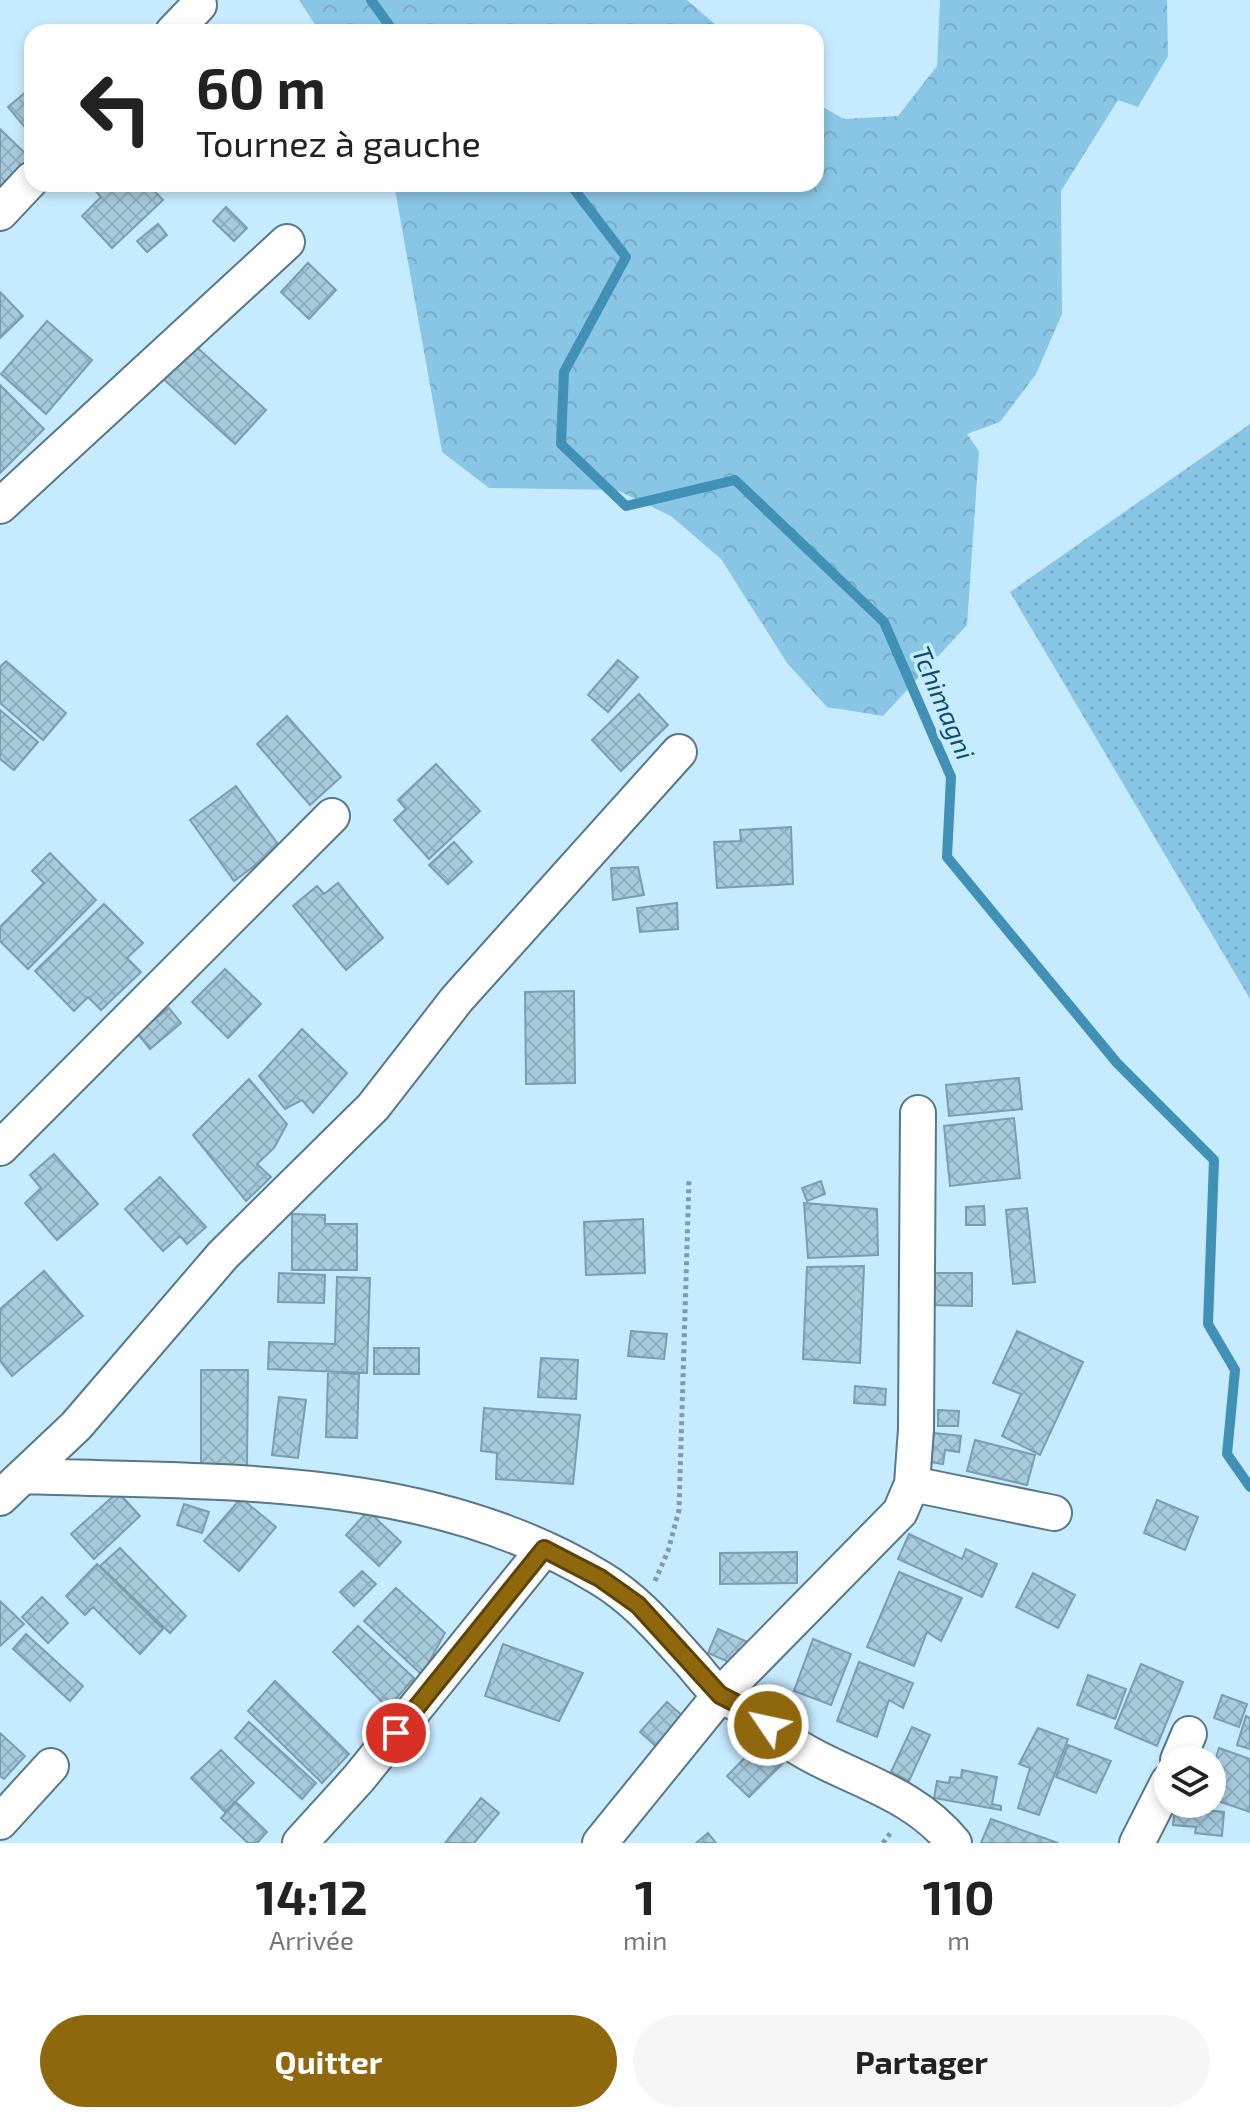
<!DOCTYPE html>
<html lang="fr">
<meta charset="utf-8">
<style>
body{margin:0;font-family:"Exo 2",sans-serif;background:#f6f6f6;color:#222;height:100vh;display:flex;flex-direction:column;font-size:30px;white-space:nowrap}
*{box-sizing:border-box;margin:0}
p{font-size:26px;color:#767676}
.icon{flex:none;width:44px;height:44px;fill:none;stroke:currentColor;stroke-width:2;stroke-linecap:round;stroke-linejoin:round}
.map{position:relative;height:1843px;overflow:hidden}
.details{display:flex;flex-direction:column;background:#fff;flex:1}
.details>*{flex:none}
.top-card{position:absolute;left:24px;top:24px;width:800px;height:168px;border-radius:24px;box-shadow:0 4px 12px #0003;background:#fff;color:#222;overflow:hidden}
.controls{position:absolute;left:1154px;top:1746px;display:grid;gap:16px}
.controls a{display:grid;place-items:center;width:72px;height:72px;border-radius:50%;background:#fff;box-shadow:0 4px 12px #0003;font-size:40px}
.pin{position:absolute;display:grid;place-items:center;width:68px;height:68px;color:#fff;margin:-34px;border:4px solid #fff;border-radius:50%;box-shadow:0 2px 8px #0007}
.me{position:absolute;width:88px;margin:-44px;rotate:304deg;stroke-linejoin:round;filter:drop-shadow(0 0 6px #0008)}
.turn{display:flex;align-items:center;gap:28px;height:168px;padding:0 40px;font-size:36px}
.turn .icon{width:104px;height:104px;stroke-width:2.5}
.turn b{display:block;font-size:56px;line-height:68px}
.eta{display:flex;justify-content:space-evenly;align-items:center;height:136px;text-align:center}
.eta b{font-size:48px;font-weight:700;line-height:56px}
.cta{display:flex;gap:16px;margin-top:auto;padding:16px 40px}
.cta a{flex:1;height:92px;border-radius:48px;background:#8f670d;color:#fff;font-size:32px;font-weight:700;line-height:92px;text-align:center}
.cta a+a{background:#f6f6f6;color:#222}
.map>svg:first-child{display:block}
.grass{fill:url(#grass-dots)}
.forest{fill:url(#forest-crowns)}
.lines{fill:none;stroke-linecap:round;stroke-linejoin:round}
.stream{stroke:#4190b5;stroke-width:10}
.building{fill:url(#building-cross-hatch);stroke:#7b9daf;stroke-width:2}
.minor-casing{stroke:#587889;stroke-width:38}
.path{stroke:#809ba9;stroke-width:5;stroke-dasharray:4 4;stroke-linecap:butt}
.minor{stroke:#fff;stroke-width:34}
.route-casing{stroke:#5d4308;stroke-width:20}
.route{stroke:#8f670d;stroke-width:14}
.labels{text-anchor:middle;stroke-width:7;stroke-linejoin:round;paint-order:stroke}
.water-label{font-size:26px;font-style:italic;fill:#0c4e68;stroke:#c7ebfe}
</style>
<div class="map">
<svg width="1250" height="1843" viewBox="0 0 1250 1843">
<defs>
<pattern id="grass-dots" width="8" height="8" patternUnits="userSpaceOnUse" patternTransform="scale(2)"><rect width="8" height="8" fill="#89c6e6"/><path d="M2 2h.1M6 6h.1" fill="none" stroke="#76aac6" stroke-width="1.8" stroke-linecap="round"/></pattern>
<pattern id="forest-crowns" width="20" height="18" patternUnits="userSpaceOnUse" patternTransform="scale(2)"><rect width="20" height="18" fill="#89c6e6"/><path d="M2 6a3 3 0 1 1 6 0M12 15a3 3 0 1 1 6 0" fill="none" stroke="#76aac6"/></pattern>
<pattern id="building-cross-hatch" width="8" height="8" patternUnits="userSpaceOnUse" patternTransform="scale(2)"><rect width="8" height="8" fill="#a7cadd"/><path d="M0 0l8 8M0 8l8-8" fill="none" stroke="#8faebe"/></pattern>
</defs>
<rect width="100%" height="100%" fill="#c7ebfe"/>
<!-- grass -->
<path class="grass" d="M1250 424V999L1010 592Z"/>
<!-- forest -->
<path class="forest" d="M299 0H687L724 32H320Z
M940 0H1167L1168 56 1138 107 1118 100 1061 191 1062 314 1036 374 1000 422 967 434 979 451 967 625 883 716 827 707 787 663 721 559 671 516 617 490 489 488 442 452 394 184H816V103L844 119 898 116 937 66Z"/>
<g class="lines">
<!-- stream -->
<path class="stream" d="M371 0 394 32
M570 184 626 257 564 372 561 444 626 506 735 480 884 622 951 777 947 857 1117 1063 1214 1160 1208 1324 1235 1370 1227 1454 1250 1487"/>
</g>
<!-- building -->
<path class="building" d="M32 87V136L8 107Z
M0 129 30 158 0 190Z
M97 184H148L163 200 112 248 82 216 101 197 93 188Z
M226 207 247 228 234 241 213 221Z
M158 224 167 235 147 252 137 241Z
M308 263 336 290 309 319 281 292Z
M0 292 23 316 0 338Z
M47 321 92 360 46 414 1 374Z
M191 342 266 410 235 444 160 376Z
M0 385 44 429 0 473Z
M618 660 638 677 608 712 588 695Z
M6 661 66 713 43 740 0 703V667Z
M639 694 668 725 621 771 592 740Z
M0 710 38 742 14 770 0 759Z
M287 716 341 777 310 805 257 744Z
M436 764 480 811 429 859 394 820 406 809 398 800Z
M236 786 280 847 234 881 190 820Z
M791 827 793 884 717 888 714 842 741 841 740 830Z
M454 842 472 862 448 884 429 865Z
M50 853 96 900 28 969 0 941V927L44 883 32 871Z
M638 867 644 895 613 900 611 868Z
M338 883 383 938 346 970 293 906 317 886 324 894Z
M677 903 678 929 640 932 637 908Z
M104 904 143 943 127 958 141 972 101 1010 88 997 74 1011 35 971Z
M225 969 261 1004 228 1038 192 1002Z
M574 991 575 1083 526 1084 525 992Z
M169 1008 181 1023 150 1049 137 1033Z
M302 1029 347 1073 313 1113 302 1100 285 1109 259 1076Z
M1019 1078 1022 1109 949 1116 946 1085Z
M249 1079 287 1124 274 1148 257 1164 271 1177 246 1201 193 1135Z
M1014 1118 1020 1178 950 1186 944 1126Z
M54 1154 98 1204 57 1240 25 1203 41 1188 30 1175Z
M160 1177 206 1227 187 1244 180 1236 163 1251 125 1209Z
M821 1181 825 1194 807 1201 802 1188Z
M804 1203 877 1209 878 1255 808 1258Z
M984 1206 985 1225H966V1207Z
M1027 1208 1035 1282 1013 1284 1006 1210Z
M292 1214 325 1215V1224H357V1270H292Z
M643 1219 645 1273 586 1275 584 1222Z
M864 1266 860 1363 803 1359 807 1267Z
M44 1271 83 1316 12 1376 0 1361V1309Z
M279 1273 325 1275 324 1303 278 1302Z
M931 1273H972V1306L930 1305Z
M337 1277 370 1278 367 1373 268 1369 269 1342 335 1344Z
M631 1331 667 1334 664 1359 628 1356Z
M1017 1331 1083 1362 1040 1455 1002 1436 1021 1394 993 1383Z
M374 1348H419V1374H374Z
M541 1358 578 1360 576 1399 538 1397Z
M201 1370H248L247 1466H201Z
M328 1372 359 1374 357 1438 326 1437Z
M855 1386 886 1389 885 1405 854 1403Z
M279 1397 306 1400 298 1458 272 1455Z
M484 1408 580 1415 573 1484 496 1479 497 1453 481 1451Z
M938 1410 959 1411 958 1426H938Z
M934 1433 961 1436 959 1452 945 1450 943 1464 930 1462Z
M975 1440 1035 1455 1027 1485 967 1471Z
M118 1492 140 1516 94 1559 71 1534Z
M241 1498 276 1527 239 1571 204 1541Z
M1157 1500 1198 1517 1185 1550 1144 1533Z
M184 1504 209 1512 202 1533 177 1525Z
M368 1511 401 1542 379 1566 346 1535Z
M909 1534 962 1559 966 1549 997 1564 982 1597 898 1559Z
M120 1548 186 1616 170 1633 100 1566Z
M797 1552V1583L720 1584V1553Z
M97 1564 163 1629 140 1654 93 1607 85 1615 66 1596Z
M362 1571 376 1584 354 1606 340 1592Z
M899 1572 962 1598 941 1641 927 1632 914 1666 867 1647Z
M1033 1573 1075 1595 1058 1628 1016 1607Z
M396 1588 445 1633 422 1675 364 1621Z
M42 1597 68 1623 48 1643 22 1617Z
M0 1601 24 1624 0 1646Z
M358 1626 414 1678 388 1708 333 1652Z
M718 1629 750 1643 740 1667 708 1653Z
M26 1634 83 1686 70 1701 13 1649Z
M813 1639 851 1654 831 1705 794 1691Z
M503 1644 583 1673 559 1721 485 1696Z
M859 1662 913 1683 903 1708 889 1700 877 1737 837 1721Z
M1141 1664 1183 1682 1157 1746 1115 1728Z
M1088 1675 1126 1689 1115 1719 1077 1705Z
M275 1681 349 1754 322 1783 248 1711Z
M1222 1695 1247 1704 1239 1727 1214 1718Z
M667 1702 685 1718 658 1748 640 1732Z
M1246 1716 1250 1718V1749L1237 1745Z
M249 1722 316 1783 302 1799 235 1738Z
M912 1727 930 1735 909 1781 891 1772Z
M1038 1728 1068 1739 1039 1815 1018 1808 1030 1768 1019 1764Z
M0 1733 25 1756 4 1779 0 1776Z
M764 1738 786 1760 749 1797 727 1776Z
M1068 1745 1111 1761 1096 1793 1056 1777Z
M1219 1748 1250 1759V1812L1212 1799V1770Z
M1186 1749 1207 1753 1205 1760H1183Z
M221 1750 254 1783 225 1812 191 1778Z
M962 1770 997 1777 992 1804 1001 1806V1810L934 1798 937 1781 949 1783 950 1777 961 1778Z
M481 1798 499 1813 474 1843H445Z
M236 1802 267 1832 257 1843H248L221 1818Z
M1175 1807 1224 1812 1222 1836 1195 1833 1196 1827 1173 1825Z
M991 1819 1058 1843H981Z
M708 1833 716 1843H696Z"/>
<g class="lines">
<defs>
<path id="minor" d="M173 32 199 5
M0 213 32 179
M0 506 287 242
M0 1148 332 816
M23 1476 76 1426 223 1255 373 1107 457 999 679 752
M912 1484 1054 1513
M0 1498 23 1476C218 1483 426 1472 600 1578 637 1600 664 1633 692 1664 701 1674 710 1688 721 1695 731 1702 743 1706 753 1712 763 1719 771 1729 781 1736 838 1778 907 1785 954 1843
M1178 1760 1189 1734
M0 1822 51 1766
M300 1843 359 1778 544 1549
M600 1843 720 1695 900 1512 912 1484 916 1429 918 1113
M1137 1843 1168 1782"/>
</defs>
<!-- minor casing -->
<use href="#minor" class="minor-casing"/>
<!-- path -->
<path class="path" d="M655 1581 668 1551 679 1510 689 1180
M883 1843 892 1831"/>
<!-- minor -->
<use href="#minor" class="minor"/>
</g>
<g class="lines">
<defs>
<path id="route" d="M396 1733 544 1549 600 1578 638 1605 720 1695 755 1713 768 1725"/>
</defs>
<!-- route casing -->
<use href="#route" class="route-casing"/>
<!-- route -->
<use href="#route" class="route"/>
</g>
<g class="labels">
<!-- water labels -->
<g class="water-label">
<text transform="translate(943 703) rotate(67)" y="9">Tchimagni</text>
</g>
</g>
</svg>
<div class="controls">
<a><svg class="icon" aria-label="layers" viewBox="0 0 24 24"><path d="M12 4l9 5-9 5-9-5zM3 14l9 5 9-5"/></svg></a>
</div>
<div class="pin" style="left:396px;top:1733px;background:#d93025"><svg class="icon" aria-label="arrive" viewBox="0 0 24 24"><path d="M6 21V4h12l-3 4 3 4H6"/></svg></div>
<svg class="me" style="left:768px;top:1725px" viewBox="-20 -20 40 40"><circle r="17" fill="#8f670d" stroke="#fff" stroke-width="3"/><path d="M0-11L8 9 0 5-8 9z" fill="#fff"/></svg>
<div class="top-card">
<div class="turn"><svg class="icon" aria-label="left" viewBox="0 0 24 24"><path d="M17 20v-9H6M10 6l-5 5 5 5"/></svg><div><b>60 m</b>Tournez à gauche</div></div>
</div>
</div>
<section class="details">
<div class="eta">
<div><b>14:12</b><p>Arrivée</p></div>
<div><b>1</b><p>min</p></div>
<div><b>110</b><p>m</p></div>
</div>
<div class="cta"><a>Quitter</a><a>Partager</a></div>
</section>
